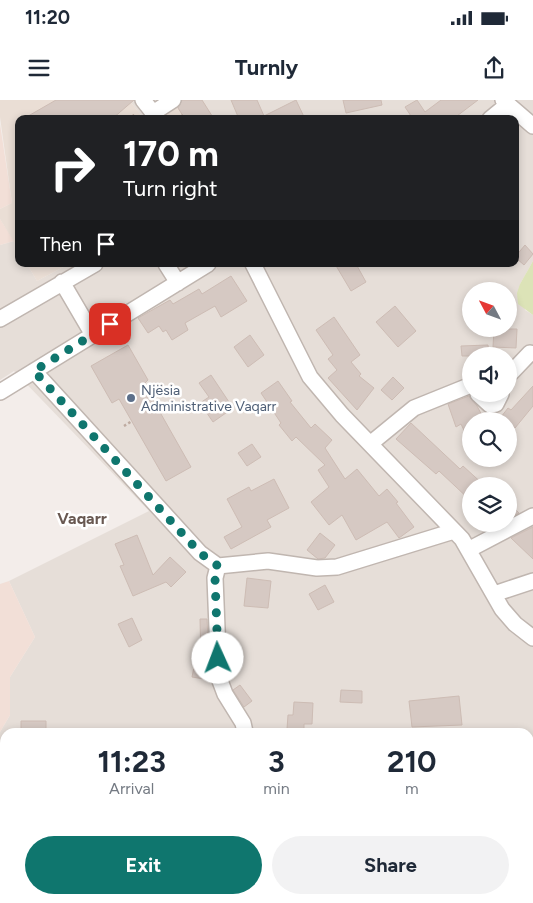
<!DOCTYPE html>
<meta charset="utf-8">
<style>
body{margin:0;font-family:Figtree,sans-serif;background:#f2f2f3;color:#1f2937;height:100vh;display:flex;flex-direction:column;font-size:19px;white-space:nowrap}
*{box-sizing:border-box;margin:0}
p{font-size:16px;color:#747a83}
.icon{flex:none;width:28px;height:28px;fill:none;stroke:currentColor;stroke-width:2;stroke-linecap:round;stroke-linejoin:round}
.map{position:relative;flex:1;overflow:hidden}
.drawer{position:absolute;left:0px;top:628px;width:534px;height:176px;display:flex;flex-direction:column;background:#fff;border-radius:15px 15px 0 0;box-shadow:0 2px 8px #0003}
.drawer>*{flex:none}
.hud{position:absolute;left:15px;top:15px;width:504px;height:152px;border-radius:10px;box-shadow:0 2px 8px #0003;background:#202124;color:#fff;overflow:hidden}
.needle{width:32px;rotate:311deg}
.controls{position:absolute;left:462px;top:182px;display:grid;gap:10px}
.controls a{display:grid;place-items:center;width:55px;height:55px;border-radius:50%;background:#fff;box-shadow:0 2px 8px #0003;font-size:25px}
.pin{position:absolute;display:grid;place-items:center;width:42px;height:42px;color:#fff;margin:-21px;border-radius:10px;box-shadow:0 2px 8px #0006}
.me{position:absolute;width:55px;margin:-28px;rotate:358deg;stroke-linejoin:round;filter:drop-shadow(0 0 4px #0008)}
.turn{display:flex;align-items:center;gap:18px;height:105px;padding:0 25px;font-size:22px}
.turn .icon{width:65px;height:65px;stroke-width:2.5}
.turn b{display:block;font-size:35px;line-height:42px}
.then{display:flex;align-items:center;height:48px;padding:0 25px;background:#0003;gap:10px;font-size:19px}
.eta{display:flex;justify-content:space-evenly;align-items:center;height:85px;text-align:center}
.eta b{font-size:30px;font-weight:700;line-height:35px}
.action{display:flex;gap:10px;margin-top:auto;padding:10px 25px}
.action a{flex:1;height:58px;border-radius:30px;background:#0f766e;color:#fff;font-size:20px;font-weight:700;line-height:58px;text-align:center}
.action a+a{background:#f2f2f3;color:#1f2937}
.status{display:flex;justify-content:space-between;align-items:center;height:35px;padding:0 25px;background:#fff;direction:ltr}
.status svg{height:14px;fill:currentColor}
header{display:flex;justify-content:space-between;align-items:center;height:65px;padding:0 25px;background:#fff;font-size:22px;font-weight:700}
.map>svg:first-child{display:block}
.residential{fill:#e6ded8;fill-rule:evenodd}
.commercial{fill:#f2dfd7}
.education{fill:#eaded5}
.green{fill:#dce3b7}
.building{fill:#d6c9c3;stroke:#cdbcb4}
.lines{fill:none;stroke-linecap:round;stroke-linejoin:round}
.minor-casing{stroke:#c0b6b0;stroke-width:18}
.path{stroke:#beaaa0;stroke-width:2.5;stroke-dasharray:2.5 2.5;stroke-linecap:butt}
.minor{stroke:#fff;stroke-width:15}
.route{stroke:#0f766e;stroke-width:9;stroke-dasharray:0 16.2}
.service-dot{fill:#5c6f8a;stroke:#fff;stroke-width:2}
.labels{text-anchor:middle;stroke-width:5;stroke-linejoin:round;paint-order:stroke}
.service-label{font-size:14px;fill:#4e5e75;stroke:#fff;text-anchor:start}
.quarter-label{font-size:16px;font-weight:bold;fill:#685851;stroke:#fff}
</style>
<div class="status"><b>11:20</b><svg viewBox="0 0 49 12"><path d="M0 12V9h3v3zM5 12V6h3v6zM10 12V3h3v9zM15 12V0h3v12zM26 1h20v11H26zM47 4h2v5h-2z"/></svg></div>
<header><svg class="icon" aria-label="menu" viewBox="0 0 24 24"><path d="M4 6h16M4 12h16M4 18h16"/></svg>Turnly<svg class="icon" aria-label="share" viewBox="0 0 24 24"><path d="M12 15V3M7 8l5-5 5 5M5 13v7h14v-7"/></svg></header>
<div class="map">
<svg width="533" height="803" viewBox="0 0 533 803">
<rect width="100%" height="100%" fill="#f3edea"/>
<!-- residential -->
<path class="residential" d="M129 0H533V161L520 184 525 210 533 215V648L529 652V632H5V799H464L460 803H0V632L10 615V577L35 537 9 481 149 411 14 271 0 280V145L14 141 19 150V164H27L37 181 69 164H515V19H144ZM471 191H509V229H471ZM471 256H509V294H471ZM471 321H509V359H471ZM471 386H509V424H471Z"/>
<!-- commercial -->
<path class="commercial" d="M0 24 12 103 0 109Z
M0 119 14 141 0 145Z
M9 481 35 537 10 577V615L0 632V484Z
M533 648V803H460L464 799H529V652Z"/>
<!-- education -->
<path class="education" d="M0 0H129L144 19H19V150L0 119V109L12 103 0 17Z
M187 0 214 19H168L165 14Z
M27 164H69L37 181Z"/>
<!-- green -->
<path class="green" d="M533 161V215L518 204 517 193 520 184Z"/>
<!-- building -->
<path class="building" d="M56 0H134L112 19H23Z
M182 0H202L214 19H185L178 8Z
M231 0H257L264 16 296 0 305 19H239Z
M343 0H381L382 5 346 13Z
M417 0 425 12 441 0H478L453 19H413L405 7Z
M525 145 533 154 524 165 515 157Z
M335 164H356L366 182 351 191Z
M231 176 247 201 221 217 215 206 185 223 188 230 172 240 166 230 163 232 159 226 148 233 138 218 170 200 173 204 199 189 202 194Z
M395 206 416 231 398 247 376 222Z
M334 217 360 255 351 262 361 274 359 276 374 288 357 310 328 278 337 270 328 259 333 255 316 230Z
M494 229H517L516 248 493 247Z
M250 235 264 255 248 267 234 247Z
M128 245 148 280 144 284 191 367 166 381 119 299 112 303 91 266Z
M488 245 489 256H462L461 246Z
M211 275 233 308 213 322 200 303 209 297 199 283Z
M393 277 404 288 392 300 381 290Z
M278 281 292 301 290 302 311 328 315 324 332 340 325 348 345 379 357 369 379 396 387 389 398 402 396 403 414 427 399 438 387 422 356 440 342 415 329 425 311 402 329 387 318 370 325 365 296 337 292 341 279 325 281 323 261 293Z
M533 286V306L515 328 501 317 508 308 511 310Z
M469 296 477 306 485 321H471V345L461 324 456 327 448 304Z
M411 323 460 369 463 366 485 386H471V401L439 371 436 374 396 339Z
M252 344 261 357 247 366 238 353Z
M274 379 289 408 267 420 271 427 231 449 224 437 242 427 227 399 249 387 251 391Z
M509 403 519 413 509 418Z
M533 427V459L511 438Z
M320 433 335 445 325 458 318 459 307 450Z
M137 435 153 475 170 457 186 472 171 487 166 482 133 496 120 466 124 465 115 444Z
M247 478 271 481 268 508 244 506Z
M325 485 334 502 318 510 309 494Z
M132 518 142 540 129 547 118 524Z
M200 519H207L210 580 192 577 196 557 201 558Z
M227 545H235L236 561H228Z
M240 585 252 601 244 607 233 590Z
M341 590 362 591V603L340 602Z
M459 596 462 625 412 627 409 601Z
M294 602 313 603 312 624H304V630L287 629 288 615H293Z
M21 621H46V632H21Z"/>
<g class="lines">
<defs>
<path id="minor" d="M143 0 158 19
M503 0 533 26
M153 13 173 0
M490 19 507 5
M166 164 178 183
M253 164 310 277 342 315 462 439 502 509 515 524 533 538
M62 182 93 235
M0 219 95 164
M34 271 200 453 218 466 268 461 317 468 337 467 454 431
M509 275 530 253
M0 292 208 164
M478 294 490 305 496 304 501 294
M370 344 414 308 471 285
M470 449 533 416
M218 466 215 478 219 578 225 594 243 623 245 632
M494 494 533 481
M529 664 533 661
M529 703 533 708
M0 722H5
M529 772 533 768
M237 803 238 799
M251 803 260 799
M494 803 499 799"/>
</defs>
<!-- minor casing -->
<use href="#minor" class="minor-casing"/>
<!-- path -->
<path class="path" d="M128 19 136 14
M178 19 183 15
M124 326 132 321"/>
<!-- minor -->
<use href="#minor" class="minor"/>
</g>
<g class="lines">
<!-- route -->
<path class="route" d="M110 224 34 271 200 453 218 466 215 478 218 558"/>
</g>
<!-- markers -->
<circle class="service-dot" cx="131" cy="298" r="5"/>
<g class="labels">
<!-- service labels -->
<g class="service-label">
<text x="141" y="295">Njësia<tspan x="141" dy="16">Administrative Vaqarr</tspan></text>
</g>
<!-- quarter labels -->
<g class="quarter-label">
<text x="82" y="424">Vaqarr</text>
</g>
</g>
</svg>
<div class="controls">
<a><svg class="needle" viewBox="-14 -14 28 28"><path d="M0-13l5 13h-10z" fill="#e53935"/><path d="M0 13l5-13h-10z" fill="#747a83"/></svg></a>
<a><svg class="icon" aria-label="sound" viewBox="0 0 24 24"><path d="M4 9h4l5-4v14l-5-4H4zM17 9q2 3 0 6"/></svg></a>
<a><svg class="icon" aria-label="search" viewBox="0 0 24 24"><circle cx="10" cy="10" r="6"/><path d="M15 15l6 6"/></svg></a>
<a><svg class="icon" aria-label="layers" viewBox="0 0 24 24"><path d="M12 4l9 5-9 5-9-5zM3 14l9 5 9-5"/></svg></a>
</div>
<div class="pin" style="left:110px;top:224px;background:#d93025"><svg class="icon" aria-label="arrive" viewBox="0 0 24 24"><path d="M6 21V4h12l-3 4 3 4H6"/></svg></div>
<svg class="me" style="left:218px;top:558px" viewBox="-20 -20 40 40"><circle r="19" fill="#fff"/><path d="M0-13L10 11 0 6-10 11z" fill="#0f766e"/></svg>
<div class="hud">
<div class="turn"><svg class="icon" aria-label="right" viewBox="0 0 24 24"><path d="M7 20v-9h11M14 6l5 5-5 5"/></svg><div><b>170 m</b>Turn right</div></div>
<div class="then">Then<svg class="icon" aria-label="arrive" viewBox="0 0 24 24"><path d="M6 21V4h12l-3 4 3 4H6"/></svg></div>
</div>
<section class="drawer">
<div class="eta">
<div><b>11:23</b><p>Arrival</p></div>
<div><b>3</b><p>min</p></div>
<div><b>210</b><p>m</p></div>
</div>
<div class="action"><a>Exit</a><a>Share</a></div>
</section>
</div>
